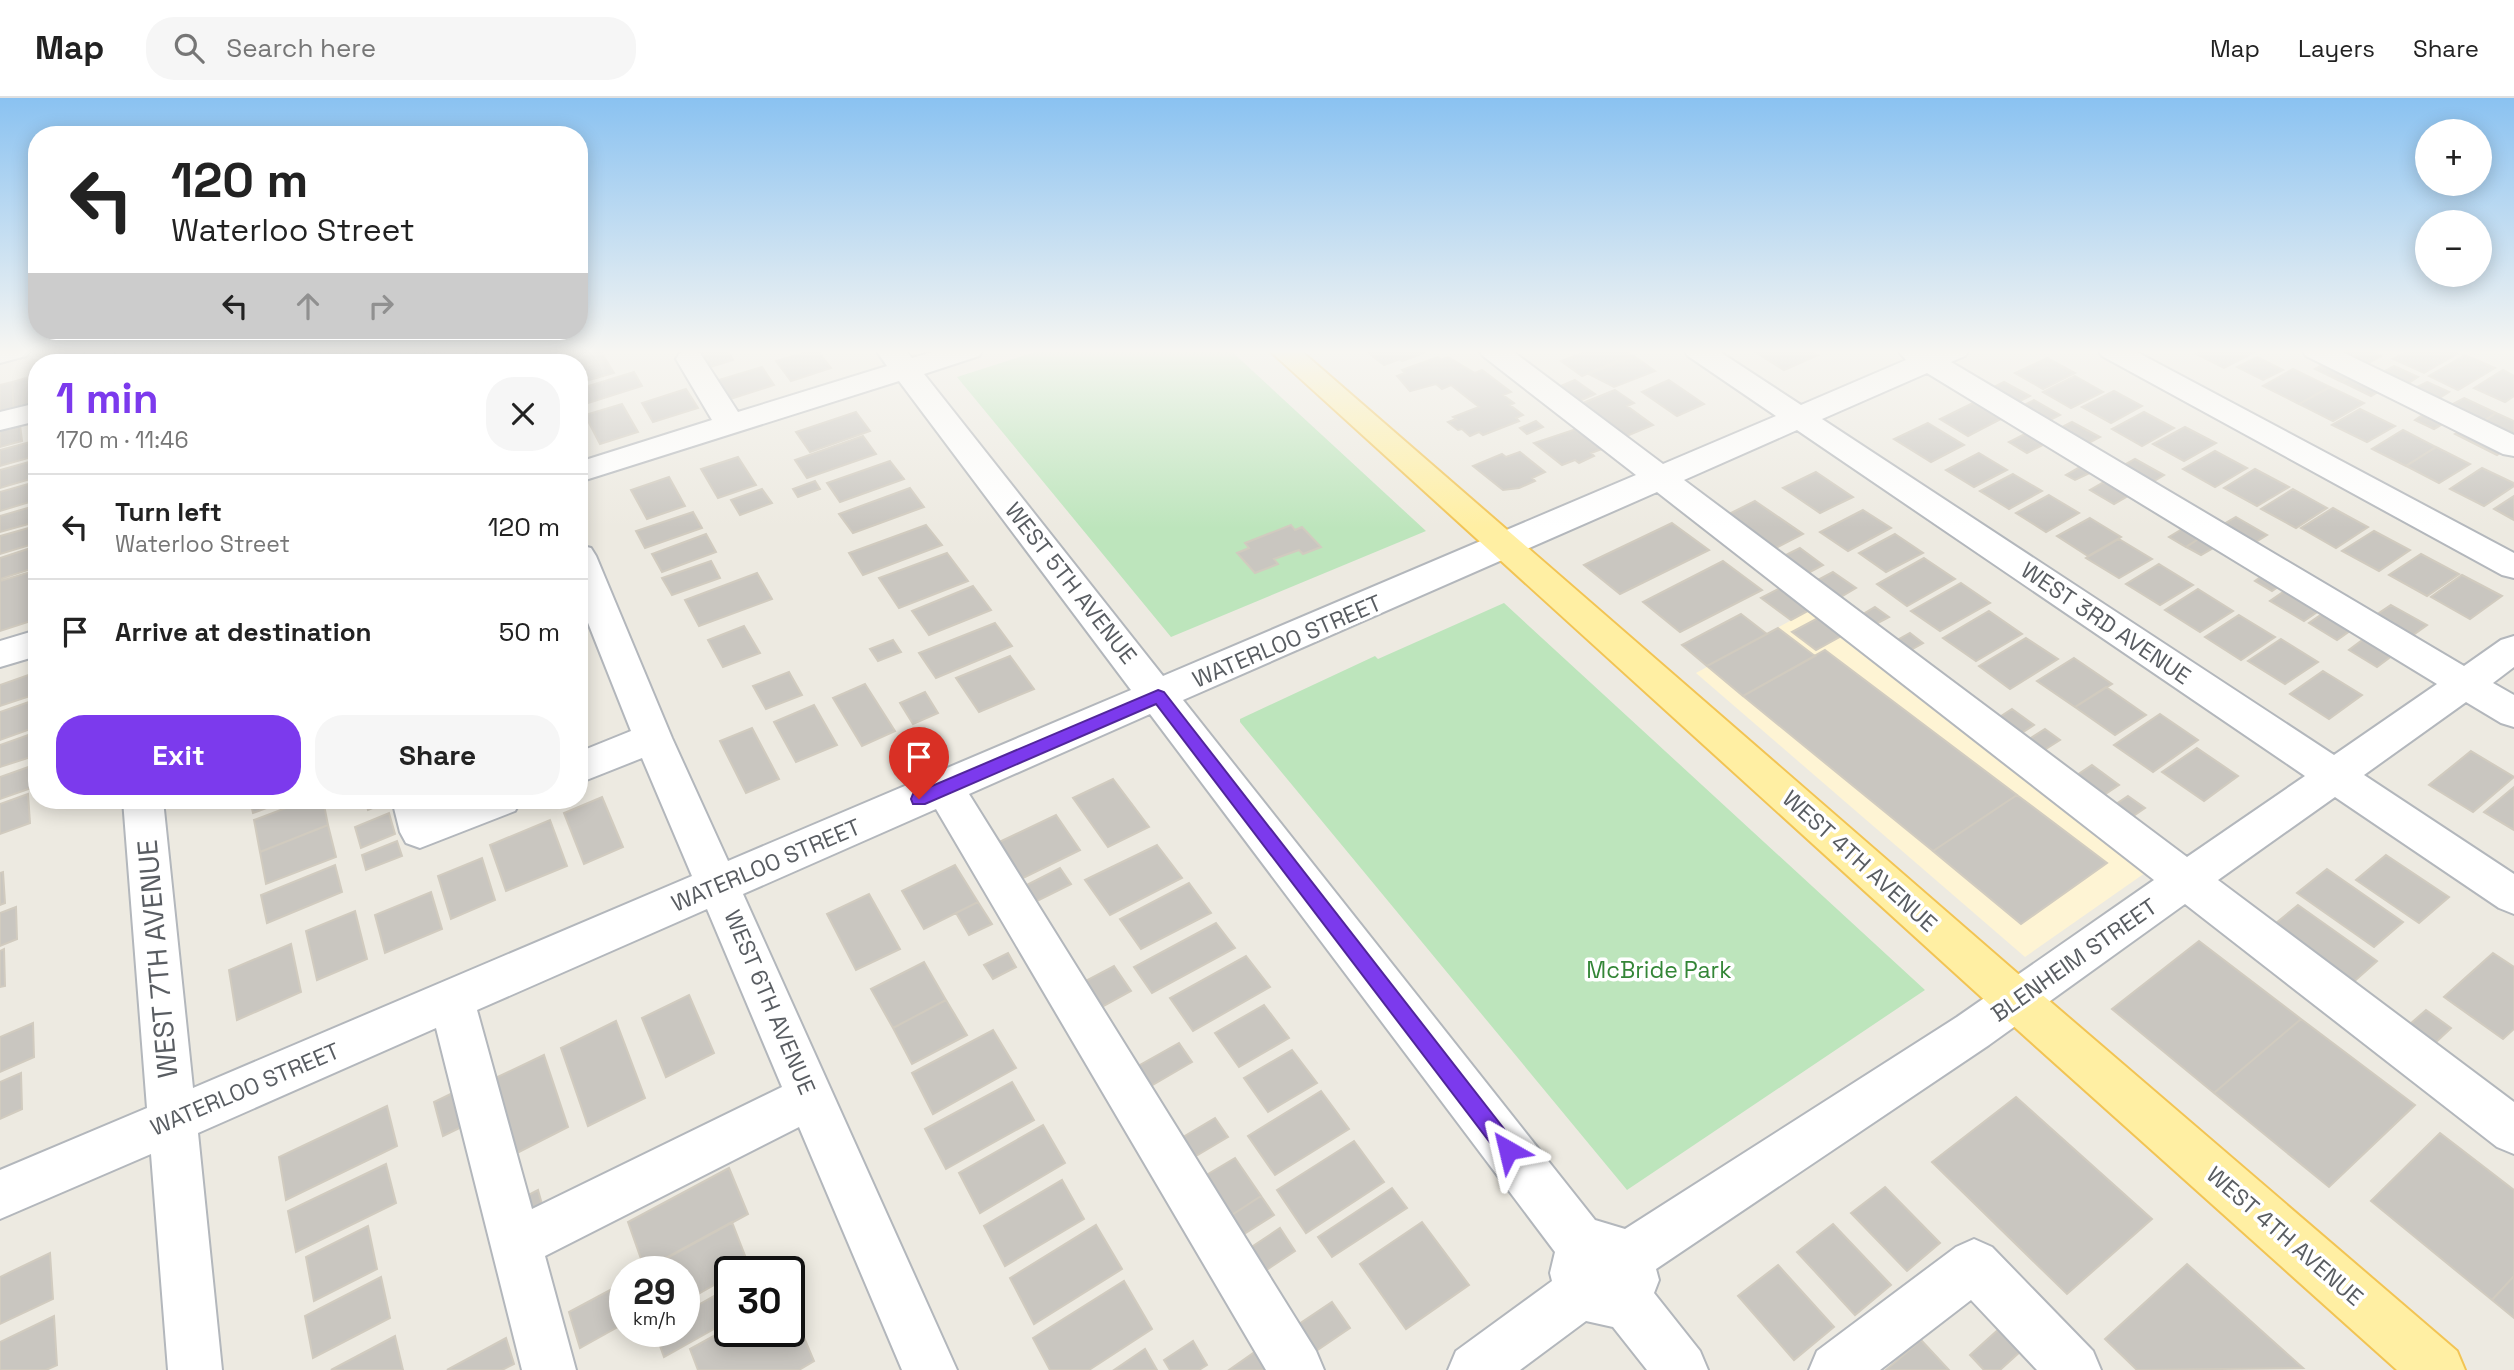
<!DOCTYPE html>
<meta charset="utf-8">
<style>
body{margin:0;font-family:"Space Grotesk",sans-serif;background:#f6f6f6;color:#222;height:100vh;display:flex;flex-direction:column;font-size:26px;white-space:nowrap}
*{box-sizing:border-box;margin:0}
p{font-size:23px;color:#767676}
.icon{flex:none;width:38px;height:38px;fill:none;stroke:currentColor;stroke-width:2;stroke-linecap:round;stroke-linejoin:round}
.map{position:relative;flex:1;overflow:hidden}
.sheet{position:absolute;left:28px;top:256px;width:560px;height:455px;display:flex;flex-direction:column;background:#fff;border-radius:28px;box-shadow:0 4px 18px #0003}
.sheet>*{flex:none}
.top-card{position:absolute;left:28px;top:28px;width:560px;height:214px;border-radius:28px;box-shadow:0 4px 18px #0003;background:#fff;color:#222;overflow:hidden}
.tools{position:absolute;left:2415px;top:21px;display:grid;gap:14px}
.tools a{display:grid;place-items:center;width:77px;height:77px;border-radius:50%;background:#fff;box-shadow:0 4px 18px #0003;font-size:35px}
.speed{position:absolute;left:609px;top:1158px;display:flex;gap:14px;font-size:35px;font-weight:700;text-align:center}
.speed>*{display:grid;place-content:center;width:91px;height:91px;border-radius:50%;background:#fff;box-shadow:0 4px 18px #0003;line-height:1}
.speed small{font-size:18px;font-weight:400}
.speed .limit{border:4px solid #111;border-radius:10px;background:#fff;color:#111}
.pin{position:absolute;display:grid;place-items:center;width:60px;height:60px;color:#fff;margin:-72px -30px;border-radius:50% 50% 50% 0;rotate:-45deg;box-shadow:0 0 7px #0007}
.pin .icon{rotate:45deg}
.me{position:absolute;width:77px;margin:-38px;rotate:323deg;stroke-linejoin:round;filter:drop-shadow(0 0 5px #0008)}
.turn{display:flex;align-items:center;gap:24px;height:147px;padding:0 28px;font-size:32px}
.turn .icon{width:91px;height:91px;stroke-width:2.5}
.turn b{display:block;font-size:49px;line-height:60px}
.lanes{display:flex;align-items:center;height:66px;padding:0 28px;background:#0003;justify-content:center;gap:35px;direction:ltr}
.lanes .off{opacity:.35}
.round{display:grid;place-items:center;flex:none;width:74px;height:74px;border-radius:28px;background:#f6f6f6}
.overview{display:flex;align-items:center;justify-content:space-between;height:119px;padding:0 28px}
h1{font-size:42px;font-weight:700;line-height:52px;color:#7c3aed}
.button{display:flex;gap:14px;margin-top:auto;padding:14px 28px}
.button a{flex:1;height:80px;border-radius:28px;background:#7c3aed;color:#fff;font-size:28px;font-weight:700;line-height:80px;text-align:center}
.button a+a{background:#f6f6f6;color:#222}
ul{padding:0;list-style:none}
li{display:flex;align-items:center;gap:21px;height:105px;padding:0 28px;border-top:2px solid #e0e0e0}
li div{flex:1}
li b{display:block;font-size:26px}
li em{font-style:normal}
header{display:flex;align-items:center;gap:42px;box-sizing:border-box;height:98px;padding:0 35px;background:#fff;border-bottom:2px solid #e0e0e0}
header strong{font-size:33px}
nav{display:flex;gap:38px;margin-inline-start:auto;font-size:24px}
.search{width:490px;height:63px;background:#f6f6f6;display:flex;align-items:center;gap:18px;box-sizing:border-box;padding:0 24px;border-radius:28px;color:#767676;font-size:26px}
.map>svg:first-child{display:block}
.commercial{fill:#fef4d4}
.education{fill:#ddd9cf}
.green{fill:#bde5bc}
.building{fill:#c9c6c0;stroke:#d1cbbf;stroke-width:2}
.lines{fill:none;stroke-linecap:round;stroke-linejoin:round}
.minor-casing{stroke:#b3b7bc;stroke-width:4}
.major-casing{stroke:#f2c454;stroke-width:4}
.minor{fill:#fff;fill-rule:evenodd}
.major{fill:#ffefa3;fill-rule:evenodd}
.route{fill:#7c3aed;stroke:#51269a;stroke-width:2}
.labels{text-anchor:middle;stroke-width:7;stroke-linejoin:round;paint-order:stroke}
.street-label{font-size:23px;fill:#595d62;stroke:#fff}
.park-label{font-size:23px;fill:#348637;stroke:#fff}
.near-street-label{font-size:28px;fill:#595d62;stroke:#fff}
</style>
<header>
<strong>Map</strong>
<div class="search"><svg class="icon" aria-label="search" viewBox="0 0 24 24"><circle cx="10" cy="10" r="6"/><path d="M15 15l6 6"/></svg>Search here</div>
<nav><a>Map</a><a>Layers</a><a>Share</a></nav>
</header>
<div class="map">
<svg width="2514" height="1272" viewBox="0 0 2514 1272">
<rect width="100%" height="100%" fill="#edeae1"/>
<!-- commercial -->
<path class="commercial" d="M1815 509 2155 768 2025 859 1696 575Z"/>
<!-- education -->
<path class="education" d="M139 252H444L449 264H141Z"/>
<!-- green -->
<path class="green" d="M225 252H425L429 264H184Z
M1042 252H1230L1426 433 1171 539 957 279Z
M1504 505 1925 892 1627 1092 1240 624V621L1375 558 1378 561Z"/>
<!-- building -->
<path class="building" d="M588 252H600L606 262 579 270V264L551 263Z
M713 252H727L733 262 707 270 698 257Z
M813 252H817L831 270 791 283 776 263Z
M1365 252H1425L1421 253 1424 255 1402 263 1400 261 1384 267Z
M1590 252H1623L1631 257 1582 278 1561 263Z
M1752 252H1810L1818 257 1784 272Z
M2204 252H2255L2257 253 2224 270 2196 256Z
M2348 252H2368L2381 258 2365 267 2341 256Z
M2409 252H2447L2457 256 2424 275 2393 261Z
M2465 257 2495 270 2458 292 2429 278Z
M1634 258 1655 273 1614 289 1589 276Z
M1438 259 1441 262 1448 259 1475 275 1482 272 1511 294 1503 297 1514 305 1510 307 1523 317 1516 320 1519 323 1483 337 1479 334 1470 338 1462 331 1458 332 1448 324 1456 321 1453 319 1479 309 1451 287 1442 291 1436 286 1410 293 1397 278 1405 275 1402 272Z
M2257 259 2283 272 2263 282 2237 269Z
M2047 260 2075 275 2043 291 2015 275Z
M606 262 614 275 579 285V270Z
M2327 264 2354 277 2342 284 2315 271Z
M2394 268 2418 279 2407 286 2383 274Z
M762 269 774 287 724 303 712 284Z
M2293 271 2330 289 2299 306 2263 288Z
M2503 272 2514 278V298L2505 304 2474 290Z
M634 274 642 288 582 307 579 291Z
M37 277V308L14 314 12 284Z
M2354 277 2383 291 2371 298 2342 284Z
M2075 278 2103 294 2071 310 2043 294Z
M1575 282 1595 296 1575 305 1556 290Z
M1669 282 1704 306 1677 318 1642 294Z
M12 284 14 314 0 318V287Z
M2004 284 2030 298 2012 307 1986 293Z
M2427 284 2449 294 2438 301 2415 290Z
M2330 289 2364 305 2333 323 2299 306Z
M686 291 698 310 653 324 642 305Z
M1615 292 1634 305 1627 308 1653 327 1624 339 1580 306Z
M2114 293 2142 308 2111 325 2082 309Z
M2464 300 2496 315 2482 324 2449 308Z
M2034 302 2060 317 2042 326 2016 311Z
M1973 305 2001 321 1968 338 1940 321Z
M622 306 638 334 600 346 585 317Z
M2360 311 2395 328 2367 344 2332 327Z
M856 314 870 333 810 354 796 334Z
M2144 314 2174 330 2142 348 2112 331Z
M2427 314 2446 324 2434 331 2415 322Z
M2496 315 2514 323V339L2482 324Z
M1536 323 1543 329 1527 336 1520 330Z
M2072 324 2100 339 2081 349 2054 333Z
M1928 325 1964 347 1931 364 1894 341Z
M20 326 22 343 0 349V331Z
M2185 329 2216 345 2184 363 2153 346Z
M1579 330 1605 350 1591 355 1594 358 1579 365 1575 362 1562 367 1534 345Z
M2464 331 2506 351 2497 357 2455 336Z
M2403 332 2436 349 2406 368 2372 351Z
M2027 335 2045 346 2027 355 2009 344Z
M863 338 876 356 807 380 795 362Z
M34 343 35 358 0 368V352Z
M2436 349 2470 366 2439 385 2406 368Z
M2215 353 2247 370 2215 389 2183 371Z
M1520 354 1545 374 1532 380 1535 383 1519 390 1503 392 1473 368 1502 356 1506 359Z
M1979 355 2007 372 1974 389 1946 372Z
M738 359 756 387 718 400 701 371Z
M2135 361 2164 377 2146 388 2117 371Z
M36 362 37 379 0 390V372Z
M890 363 904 381 840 404 827 385Z
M2080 369 2090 375 2075 382 2066 377Z
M2482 370 2514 385V388L2484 408 2450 391Z
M2255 371 2289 389 2257 408 2224 390Z
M1816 374 1853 399 1820 415 1783 390Z
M2013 376 2042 393 2009 411 1980 393Z
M669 379 685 408 647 421 631 392Z
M815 383 820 391 798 399 793 391Z
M35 384 36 402 0 413V394Z
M2104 384 2128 398 2114 406 2090 392Z
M910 390 924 409 853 435 839 416Z
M762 391 772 405 740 417 731 402Z
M2293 391 2327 410 2296 430 2261 411Z
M2049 397 2079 415 2046 434 2016 415Z
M2514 398V422L2494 411Z
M1755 403 1803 436 1772 452 1725 418Z
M31 409 32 425 0 434V418Z
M2333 410 2368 429 2336 450 2301 430Z
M1863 412 1891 430 1848 453 1820 434Z
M693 414 702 430 645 450 636 433Z
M2236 419 2267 437 2249 448 2217 430Z
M2090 420 2121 439 2088 458 2057 438Z
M1672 425 1709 452 1620 496 1584 467Z
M926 427 942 447 863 477 849 455Z
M1291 427 1295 432 1302 429 1321 449 1303 456 1299 452 1274 461 1278 466 1255 475 1237 455 1249 450 1245 445Z
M32 429 33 446 0 456V438Z
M2184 430 2200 440 2186 449 2169 439Z
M2374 433 2410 452 2379 473 2342 453Z
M706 436 716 454 662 474 652 456Z
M1895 436 1923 455 1886 474 1859 455Z
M2200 440 2215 449 2201 457 2186 449Z
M2119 441 2152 461 2119 480 2086 460Z
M37 448V469L0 481V460Z
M1800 450 1823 467 1808 475 1784 458Z
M947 455 968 483 899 510 879 480Z
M2421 456 2459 476 2427 498 2389 477Z
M1924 460 1955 481 1907 508 1877 486Z
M711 463 720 480 672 497 662 480Z
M1723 463 1762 492 1680 534 1643 504Z
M2159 466 2193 487 2160 507 2126 486Z
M37 472V521L0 533V483Z
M1833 474 1856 490 1839 500 1816 483Z
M757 475 772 501 699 528 685 502Z
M2265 476 2282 486 2272 493 2255 483Z
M2462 477 2502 498 2470 521 2431 499Z
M1961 485 1990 505 1940 533 1911 513Z
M1786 487 1815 509 1791 522 1761 500Z
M973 488 991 512 929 537 912 513Z
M2198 491 2233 513 2200 534 2165 512Z
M2286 492 2320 512 2304 523 2270 503Z
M2391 507 2427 527 2409 540 2373 519Z
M1875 509 1889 519 1872 528 1858 519Z
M1989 513 2022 536 1976 563 1943 540Z
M2325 514 2354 530 2337 542 2309 525Z
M1741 516 1767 536 1707 568 1682 547Z
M2239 517 2275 539 2241 562 2205 539Z
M1820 519 1843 537 1816 552 1792 534Z
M995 525 1012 548 936 580 919 555Z
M744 528 760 555 723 569 708 542Z
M1778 530 1815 558 1743 598 1707 568Z
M1910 535 1923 545 1907 554 1894 544Z
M2026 540 2058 561 2010 591 1979 568Z
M2365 540 2393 557 2377 569 2349 552Z
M2281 541 2318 564 2285 586 2248 563Z
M893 542 901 554 878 563 870 551Z
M1825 552 2017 697 1933 753 1743 598Z
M1010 558 1034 591 979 614 956 580Z
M2074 560 2112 586 2075 609 2037 583Z
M2323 573 2362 597 2329 621 2290 596Z
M789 574 802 597 766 611 753 588Z
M31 576 33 597 0 608V587Z
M865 586 895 633 862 648 833 600Z
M2106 589 2146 617 2115 637 2075 609Z
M925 594 938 615 913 626 900 605Z
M32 603 33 630 0 642V614Z
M814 607 837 647 796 664 774 624Z
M2012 611 2034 627 2017 638 1995 622Z
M2160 616 2198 642 2153 674 2114 647Z
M752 630 779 681 746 695 720 643Z
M2045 631 2060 642 2041 654 2026 643Z
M37 634V657L0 669V647Z
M2197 650 2238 678 2204 703 2162 674Z
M2471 653 2514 679 2473 714 2429 687Z
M37 666V688L0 701V679Z
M2092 667 2119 687 2101 699 2074 679Z
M1113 681 1149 729 1108 749 1073 700Z
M2514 689V732L2484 714Z
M28 696 30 725 0 736V706Z
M2017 697 2107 765 2021 826 1933 753Z
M2128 698 2145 710 2129 721 2113 708Z
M602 699 623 749 584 766 564 715Z
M250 702H288L253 715Z
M307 702H323L328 727 260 754 254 722Z
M365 702H387V704L368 712Z
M427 702H460L461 705 432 717Z
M389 715 395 736 361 750 355 729Z
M1056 717 1080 752 1017 783 993 747Z
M550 722 567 768 506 793 490 747Z
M328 727 336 759 266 786 260 754Z
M397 743 402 758 366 772 362 757Z
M1157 747 1182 780 1110 817 1085 782Z
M2386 757 2449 799 2419 825 2356 782Z
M482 760 495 802 451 821 438 778Z
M335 767 342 794 267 825 261 797Z
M955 767 978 804 924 831 902 793Z
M1060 770 1071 786 1031 806 1021 790Z
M2327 771 2403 824 2374 849 2297 795Z
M3 774 5 805 0 807V775Z
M1189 785 1211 815 1141 851 1120 821Z
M431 794 442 831 385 855 375 817Z
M869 796 900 851 856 872 827 816Z
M978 804 992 826 969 837 956 815Z
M2298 807 2377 863 2349 888 2270 830Z
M16 809 17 841 0 848V815Z
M355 813 367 861 317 882 306 833Z
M1216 825 1235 850 1152 895 1134 869Z
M2199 843 2301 921 2214 995 2112 911Z
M291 846 301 894 237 922 229 872Z
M4 851 5 888 0 889V853Z
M1008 855 1016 869 993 881 984 867Z
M2493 855 2514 869V931L2503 941 2444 899Z
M1246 858 1270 889 1193 933 1170 900Z
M924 864 946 902 893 930 871 891Z
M1114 868 1131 893 1091 915 1074 889Z
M689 897 714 955 666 979 642 920Z
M946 902 967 937 912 966 893 930Z
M1264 907 1289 940 1239 969 1215 935Z
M2426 912 2451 930 2434 946 2409 927Z
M2301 921 2415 1007 2329 1089 2214 995Z
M616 923 645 1000 588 1028 561 950Z
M33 925 34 959 0 974V939Z
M993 932 1016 970 933 1016 912 975Z
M1179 945 1192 964 1151 988 1138 968Z
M1292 952 1317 985 1268 1014 1244 980Z
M544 957 568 1029 513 1057 491 982Z
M21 975 22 1011 0 1021V984Z
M1012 984 1034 1022 946 1071 925 1031Z
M463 990 472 1024 443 1038 434 1004Z
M1321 993 1349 1031 1275 1077 1248 1038Z
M2016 999 2152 1121 2067 1196 1932 1064Z
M387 1008 397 1048 286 1102 279 1059Z
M1215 1020 1228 1039 1191 1061 1178 1042Z
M1043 1027 1065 1065 980 1115 959 1075Z
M2440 1035 2514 1092V1178L2492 1202 2371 1103Z
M1354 1043 1384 1084 1306 1135 1277 1092Z
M1235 1060 1261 1098 1224 1122 1198 1082Z
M386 1066 396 1105 296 1154 288 1113Z
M729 1070 748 1116 645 1172 628 1124Z
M1062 1082 1084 1121 1005 1168 984 1128Z
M1885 1089 1940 1145 1907 1173 1851 1115Z
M1392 1090 1407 1110 1332 1159 1318 1139Z
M538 1092 547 1124 513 1105Z
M1261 1098 1274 1117 1236 1141 1224 1122Z
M732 1124 749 1168 737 1174H730V1178L684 1204V1174H640Z
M1422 1124 1469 1187 1406 1231 1360 1166Z
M1833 1126 1891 1187 1855 1217 1797 1154Z
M1096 1127 1122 1171 1034 1226 1010 1180Z
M368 1128 377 1171 314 1203 306 1159Z
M1280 1130 1295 1153 1262 1175 1247 1152Z
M50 1155 53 1201 0 1226V1179Z
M2187 1166 2303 1270 2137 1272 2105 1241Z
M1778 1167 1834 1229 1794 1262 1738 1198Z
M2514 1178V1220L2492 1202Z
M381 1179 390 1220 313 1260 305 1218Z
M1124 1183 1152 1231 1089 1272H1050L1033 1240Z
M730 1189V1222L664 1259 655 1234H684V1215Z
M612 1191 623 1226 580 1250 569 1214Z
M789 1204 814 1263 799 1272H698L690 1251 730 1229V1234H789Z
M1332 1204 1350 1230 1313 1255 1296 1228Z
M54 1218 57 1267 46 1272H0V1244Z
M1999 1231 2021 1253 2000 1272H1984L1970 1257Z
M395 1238 403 1272H331Z
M506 1240 514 1266 502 1272H447Z
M1921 1242 1949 1272H1886Z
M1193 1243 1207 1267 1199 1272H1170L1164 1262Z
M1145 1251 1157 1272H1114Z
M1259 1251 1272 1272H1229Z"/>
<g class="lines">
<defs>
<path id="minor" d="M0 252H30L26 258 0 265Z
M85 252H113L116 264H87Z
M476 252H504L510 264H481Z
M690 252 700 255 738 314 887 268 876 252H905L912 260 940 252H983L979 258 924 276 1163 578 1636 377 1483 258 1479 252H1511L1663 366 1776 318 1688 258 1684 252H1717L1801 307 1906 262 1899 254 1900 252H1969L1965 258 1951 264 2464 568 2501 542 2514 538V569L2493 585 2514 597V629L2501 625 2466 604 2364 677 2514 776V816L2499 810 2335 699 2218 782 2514 1004V1056L2497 1049 2185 806 1989 947 1656 1171 1659 1182 1654 1195 1700 1253 1708 1272H1647L1613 1229 1586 1223 1520 1272H1448L1456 1253 1552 1183 1550 1175 1555 1154 1150 616 969 696 1316 1253 1324 1272H1266L936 711 743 796 957 1272H902L799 1029 545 1158 576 1272H522L436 930 198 1035 222 1272H168L151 1056 0 1121V1072L147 1010 123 702H163L193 990 692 778 642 660 579 685V654L631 633 579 502V447L591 450 596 458 672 640 728 763 1131 592 899 283 579 384V364L712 322 676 261 680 255ZM1927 275 2437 586 2334 657 1822 321ZM1797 332 2305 678 2187 759 1684 382ZM1657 394 2154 782 1957 919 1625 1131 1595 1122 1183 602ZM707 811 782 989 532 1111 477 912Z
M2098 252H2133L2514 455V480L2502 477 2102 258Z
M2302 252H2338L2514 337V358L2503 356 2306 258Z
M37 305V323L0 332V314Z
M37 532V558L0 569V543Z
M392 702H432L435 711 459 702H521L515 713 420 750 406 745 400 734Z
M1974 1141 1992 1149 2093 1253 2101 1272H2037L1971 1202 1880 1272H1809L1817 1253 1956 1149Z"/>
<path id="major" d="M1269 252H1300L2032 888 2457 1253 2465 1272H2397L2000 916Z"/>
</defs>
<!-- minor casing -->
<use href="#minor" class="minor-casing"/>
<!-- major casing -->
<use href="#major" class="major-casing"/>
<!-- minor -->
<use href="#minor" class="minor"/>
<!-- major -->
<use href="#major" class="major"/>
</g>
<!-- sky -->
<linearGradient id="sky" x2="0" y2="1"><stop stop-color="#8ac2f1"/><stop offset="0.59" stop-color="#f7f6f2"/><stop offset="1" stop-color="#f7f6f2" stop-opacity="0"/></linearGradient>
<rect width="2514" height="430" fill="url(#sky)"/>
<!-- route -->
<path class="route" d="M1158 592 1164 594 1515 1045 1518 1052 1515 1059 1508 1062 1501 1059 1156 606 925 706H913L911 701 913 696Z"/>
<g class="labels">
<!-- street labels -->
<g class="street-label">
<text transform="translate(1071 485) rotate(52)" y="8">WEST 5TH AVENUE</text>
<text transform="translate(2106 525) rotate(34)" y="8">WEST 3RD AVENUE</text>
<text transform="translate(1287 543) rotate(-23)" y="8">WATERLOO STREET</text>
<text transform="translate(1860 763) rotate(42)" y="8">WEST 4TH AVENUE</text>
<text transform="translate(766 767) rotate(-23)" y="8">WATERLOO STREET</text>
<text transform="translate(2074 862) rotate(-35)" y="8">BLENHEIM STREET</text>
<text transform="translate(770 904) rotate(67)" y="8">WEST 6TH AVENUE</text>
<text transform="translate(245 991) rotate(-23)" y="8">WATERLOO STREET</text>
<text transform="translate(2285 1138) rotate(41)" y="8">WEST 4TH AVENUE</text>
</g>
<!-- park labels -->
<g class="park-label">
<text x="1659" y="880">McBride Park</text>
</g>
<!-- near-street labels -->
<g class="near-street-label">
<text transform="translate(157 861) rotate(-95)" y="10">WEST 7TH AVENUE</text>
</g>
</g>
</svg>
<div class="tools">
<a>+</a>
<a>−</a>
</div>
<div class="speed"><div>29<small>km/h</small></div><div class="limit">30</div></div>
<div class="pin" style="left:919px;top:701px;background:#d93025"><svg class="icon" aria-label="arrive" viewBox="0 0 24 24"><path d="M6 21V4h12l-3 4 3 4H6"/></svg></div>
<svg class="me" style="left:1508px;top:1052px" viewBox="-20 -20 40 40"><path d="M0-17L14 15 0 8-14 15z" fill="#7c3aed" stroke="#fff" stroke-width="4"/></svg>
<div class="top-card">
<div class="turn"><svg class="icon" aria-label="left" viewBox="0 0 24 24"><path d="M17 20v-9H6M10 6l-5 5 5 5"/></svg><div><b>120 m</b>Waterloo Street</div></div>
<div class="lanes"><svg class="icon" aria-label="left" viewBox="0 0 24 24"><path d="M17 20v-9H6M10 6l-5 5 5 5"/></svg><svg class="icon off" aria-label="ahead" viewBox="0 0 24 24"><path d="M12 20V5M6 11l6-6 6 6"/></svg><svg class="icon off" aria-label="right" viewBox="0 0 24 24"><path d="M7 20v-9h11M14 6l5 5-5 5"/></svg></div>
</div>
<section class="sheet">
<div class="overview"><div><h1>1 min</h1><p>170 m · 11:46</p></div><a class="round"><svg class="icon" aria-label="close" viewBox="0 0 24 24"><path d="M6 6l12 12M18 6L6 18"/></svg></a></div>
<ul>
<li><svg class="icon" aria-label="left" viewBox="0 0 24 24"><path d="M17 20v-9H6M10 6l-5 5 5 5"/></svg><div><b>Turn left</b><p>Waterloo Street</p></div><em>120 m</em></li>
<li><svg class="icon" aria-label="arrive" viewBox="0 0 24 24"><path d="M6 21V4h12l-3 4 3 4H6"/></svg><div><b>Arrive at destination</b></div><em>50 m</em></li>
</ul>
<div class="button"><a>Exit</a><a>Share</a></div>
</section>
</div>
